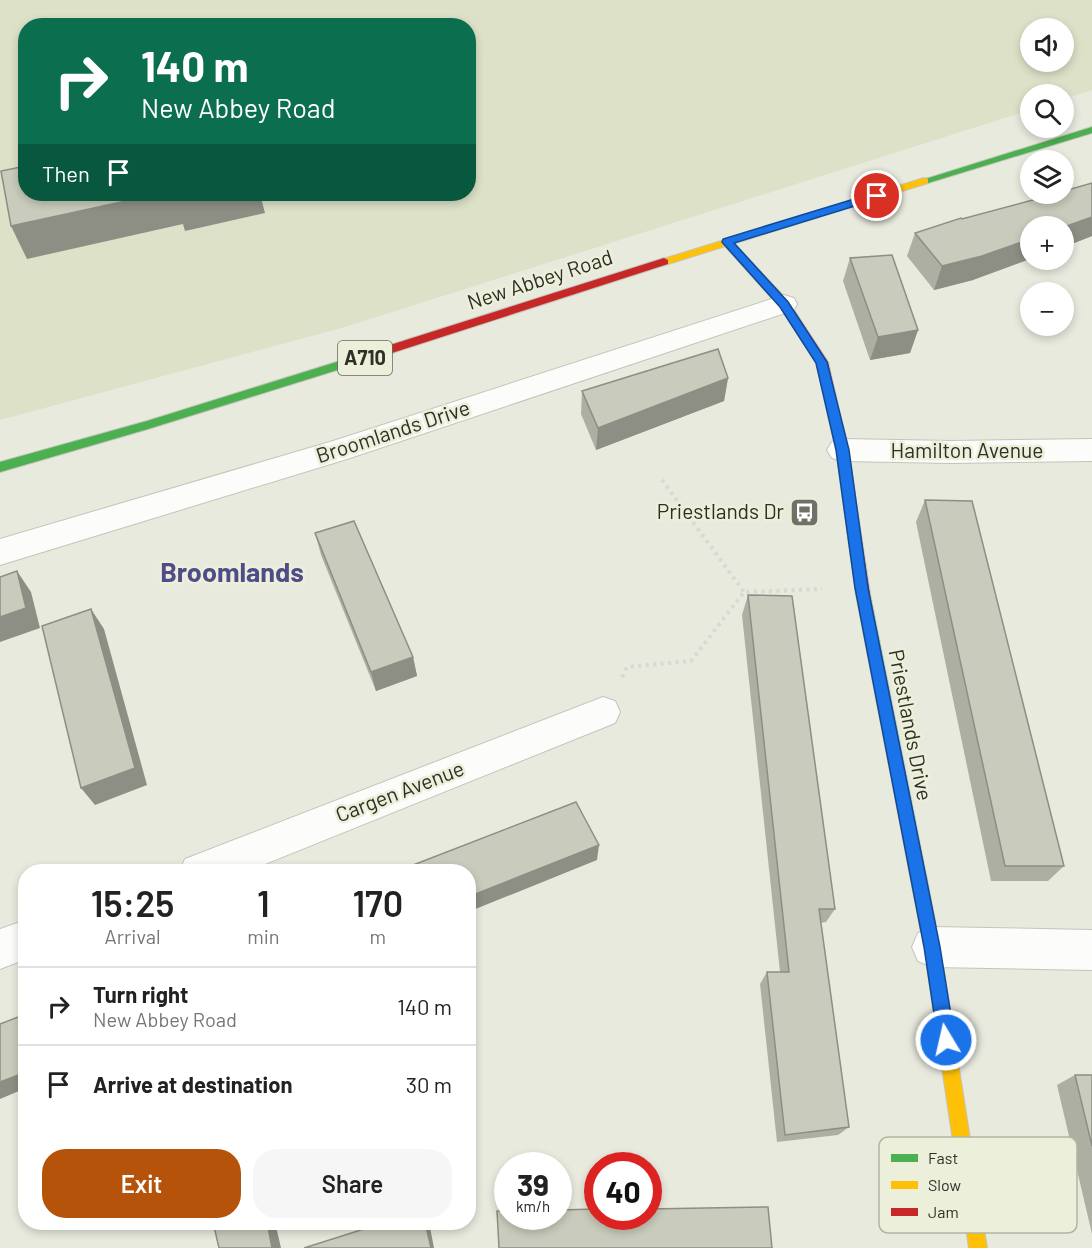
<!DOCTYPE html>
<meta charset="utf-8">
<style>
body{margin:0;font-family:Barlow,sans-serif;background:#f6f6f6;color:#222;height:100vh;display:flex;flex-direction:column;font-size:22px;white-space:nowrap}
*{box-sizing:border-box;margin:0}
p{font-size:20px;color:#767676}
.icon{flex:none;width:33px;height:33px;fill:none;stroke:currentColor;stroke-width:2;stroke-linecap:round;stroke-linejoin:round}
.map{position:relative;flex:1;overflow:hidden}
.sheet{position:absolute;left:18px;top:864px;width:458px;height:366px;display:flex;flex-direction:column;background:#fff;border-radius:24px;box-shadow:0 3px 9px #0003}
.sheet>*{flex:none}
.top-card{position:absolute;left:18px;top:18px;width:458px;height:183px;border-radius:24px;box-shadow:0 3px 9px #0003;background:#0b6e4f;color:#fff;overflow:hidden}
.controls{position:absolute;left:1020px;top:18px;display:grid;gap:12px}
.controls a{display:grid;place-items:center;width:54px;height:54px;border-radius:50%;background:#fff;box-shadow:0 3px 9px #0003;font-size:30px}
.speed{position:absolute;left:494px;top:1152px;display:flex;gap:12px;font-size:30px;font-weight:700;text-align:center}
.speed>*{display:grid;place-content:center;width:78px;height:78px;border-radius:50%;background:#fff;box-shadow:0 3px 9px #0003;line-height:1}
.speed small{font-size:15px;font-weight:400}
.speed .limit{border:9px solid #d22;background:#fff;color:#111}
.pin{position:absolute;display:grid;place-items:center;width:51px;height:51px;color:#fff;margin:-26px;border:3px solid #fff;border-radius:50%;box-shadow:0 2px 6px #0007}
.me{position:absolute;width:66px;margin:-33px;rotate:351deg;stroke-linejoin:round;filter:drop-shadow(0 0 4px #0008)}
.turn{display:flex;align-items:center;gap:21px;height:126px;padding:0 24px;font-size:27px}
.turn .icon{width:78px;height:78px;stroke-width:2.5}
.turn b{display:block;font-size:42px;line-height:51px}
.then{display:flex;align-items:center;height:57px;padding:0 24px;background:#0003;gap:12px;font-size:22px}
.eta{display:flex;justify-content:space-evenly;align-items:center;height:102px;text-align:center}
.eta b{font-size:36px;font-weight:600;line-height:42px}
.cta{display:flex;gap:12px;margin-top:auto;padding:12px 24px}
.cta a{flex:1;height:69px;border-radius:24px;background:#b45309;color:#fff;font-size:24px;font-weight:600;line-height:69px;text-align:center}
.cta a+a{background:#f6f6f6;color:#222}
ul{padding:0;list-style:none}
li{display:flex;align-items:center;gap:18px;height:78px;padding:0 24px;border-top:2px solid #e0e0e0}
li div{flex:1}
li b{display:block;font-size:22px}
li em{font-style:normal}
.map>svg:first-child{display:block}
.green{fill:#dde1c7;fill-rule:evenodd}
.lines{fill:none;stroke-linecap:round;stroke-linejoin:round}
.street-casing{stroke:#c3c5bb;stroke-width:2}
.fast-casing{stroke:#c3c5bb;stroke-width:2}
.slow-casing{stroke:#c3c5bb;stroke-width:2}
.jam-casing{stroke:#c3c5bb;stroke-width:2}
.path{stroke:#d8d8d5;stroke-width:4;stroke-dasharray:3 4.5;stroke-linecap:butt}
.street{fill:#fcfcfa;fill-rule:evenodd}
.fast{fill:#4caf50;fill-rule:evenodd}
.slow{fill:#ffc107;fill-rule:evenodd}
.jam{fill:#c62828;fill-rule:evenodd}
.wall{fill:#adafa2}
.shaded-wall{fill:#8d8e84}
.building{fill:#c9cbbc;stroke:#8d8e84;stroke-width:1.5}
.route{fill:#1a73e8;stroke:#114b97;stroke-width:1.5}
.labels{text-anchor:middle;stroke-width:5;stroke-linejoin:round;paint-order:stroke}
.shield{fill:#ecefd9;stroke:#67695c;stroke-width:1.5}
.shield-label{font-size:20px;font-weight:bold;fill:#2e2f26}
.street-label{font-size:21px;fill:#2e2f26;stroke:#ecefd9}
.poi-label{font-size:21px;fill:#2e2f26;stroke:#ecefd9;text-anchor:end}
.district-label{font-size:27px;font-weight:bold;fill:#504b89;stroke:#ecefd9}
.key{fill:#ecefd9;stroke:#b3b5a3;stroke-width:1.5}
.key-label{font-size:16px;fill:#2e2f26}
</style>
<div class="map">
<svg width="1092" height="1248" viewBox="0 0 1092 1248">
<rect width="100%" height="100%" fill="#e8eade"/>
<!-- green -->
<path class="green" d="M0 0H1092V90L1064 99V94H1030V110L345 327 0 420ZM26 26H468V194H26ZM1030 28H1064V62H1030Z"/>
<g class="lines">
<defs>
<path id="street" d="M784 295 794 298 797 304 794 310 347 459 0 565V539L333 441Z
M842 439 952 441 1092 439V461L952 463 842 461 832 458 827 450 832 442Z
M603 697 615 701 620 712 615 723 245 872H179L185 859Z
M26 920V959L0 969V929Z
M932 927 1092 930V970L932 967 918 961 912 947 918 933Z"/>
<path id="fast" d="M1092 127V133L928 183H920L919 181Z
M391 345 397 349 395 352 148 429 0 472V462L147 421Z
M863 589 868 590 870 594 927 880 924 885 919 887 914 885 911 880 856 594 858 590Z"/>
<path id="slow" d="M924 178 928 179V183L668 264H660L659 262 660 260Z
M919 873 924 875 927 880 940 947 987 1248H969L924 947 911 880 914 875Z"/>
<path id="jam" d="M727 239 731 240 788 301 828 362 848 450 870 594 868 598H858L856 594 836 450 816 362 780 307 723 244 722 242Z
M664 258 668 260V264L395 352 391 353 385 349 387 346Z"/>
</defs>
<!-- street casing -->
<use href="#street" class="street-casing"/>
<!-- fast casing -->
<use href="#fast" class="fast-casing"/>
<!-- slow casing -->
<use href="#slow" class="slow-casing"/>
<!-- jam casing -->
<use href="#jam" class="jam-casing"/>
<!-- path -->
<path class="path" d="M662 480 744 592
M622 677 627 667 691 661 744 592 822 589"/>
<!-- street -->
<use href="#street" class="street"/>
<!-- fast -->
<use href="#fast" class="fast"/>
<!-- slow -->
<use href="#slow" class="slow"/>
<!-- jam -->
<use href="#jam" class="jam"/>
</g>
<!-- wall -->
<path class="wall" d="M1092 183V236L1064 247V226L973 280 934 290 907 256 915 233Z
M850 258 918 330 910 353 870 360 843 281Z
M728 378 724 401 596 450 581 414 582 391Z
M925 500 1064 866 1048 881H991L916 522Z
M315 533 413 657 417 676 376 691 321 555Z
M748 595 835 909 826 922 820 923 849 1127 838 1135 777 1142 760 984 767 972H780L742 615Z
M1075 1075H1092V1234L1057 1085Z"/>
<!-- shaded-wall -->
<path class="shaded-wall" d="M158 194H260L265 213 185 231 183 224 27 259 11 226Z
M1092 217V236L1064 247V227Z
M1030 239V259L973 280 934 290 942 266Z
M918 330 910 353 870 360 878 337Z
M728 378 724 401 596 450 598 428Z
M17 571 31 592 40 628 0 642V617Z
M91 609 104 629 147 785 95 805 81 788Z
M413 657 417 676 376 691 371 672Z
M599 845 597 860 468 912V897Z
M26 1072V1088L0 1099V1082Z
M267 1222H275L281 1248H272Z
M425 1222H429L434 1248H431Z"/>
<!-- building -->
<path class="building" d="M26 166V194H158L11 226 1 171Z
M1092 183V217L1064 227 1030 226V239L982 256 942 266 915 233 961 218 962 219 1055 194H1064V191Z
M173 194H191L174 197Z
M892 255 918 330 878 337 850 258Z
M718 349 728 378 598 428 582 391Z
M925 500 972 501 1064 866H1005Z
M354 521 413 657 371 672 315 533Z
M17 571 26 608 0 617V577Z
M748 595 792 596 835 909H819L849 1127 785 1135 767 972H789Z
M91 609 135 768 81 788 42 626Z
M576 802 599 845 468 897V872H395Z
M26 1014V1072L0 1082V1024Z
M1075 1075H1092V1146Z
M768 1207 772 1248H499L497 1211H507V1216H558V1210L597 1209V1216H648V1209Z
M213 1222H267L272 1248H219Z
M386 1222H425L431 1248H304Z"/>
<!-- route -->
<path class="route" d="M877 192 881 193V198L734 243 788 302 827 362 849 450 868 588 940 947 955 1040 952 1046 946 1048 940 1046 938 1040 924 947 855 588 836 450 816 363 780 307 722 242 723 239Z"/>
<!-- icons -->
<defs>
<symbol id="bus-square" viewBox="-11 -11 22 22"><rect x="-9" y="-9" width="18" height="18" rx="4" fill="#6f7066" stroke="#ecefd9"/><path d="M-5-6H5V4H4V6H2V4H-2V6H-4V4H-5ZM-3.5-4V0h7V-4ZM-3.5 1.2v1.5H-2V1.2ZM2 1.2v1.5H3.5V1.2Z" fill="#fff"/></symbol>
</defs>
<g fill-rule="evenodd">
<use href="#bus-square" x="788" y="496" width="33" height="33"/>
</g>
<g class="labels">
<!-- shield labels -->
<rect class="shield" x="338" y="341" width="54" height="34" rx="4.5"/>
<g class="shield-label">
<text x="365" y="365">A710</text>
</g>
<!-- street labels -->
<g class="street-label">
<text transform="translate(540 280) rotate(-18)" y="7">New Abbey Road</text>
<text transform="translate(393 432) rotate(-18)" y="7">Broomlands Drive</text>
<text x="967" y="458">Hamilton Avenue</text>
<text transform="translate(910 725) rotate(79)" y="7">Priestlands Drive</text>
<text transform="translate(400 792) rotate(-21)" y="7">Cargen Avenue</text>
</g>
<!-- poi labels -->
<g class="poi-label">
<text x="784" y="519">Priestlands Dr</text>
</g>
<!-- district labels -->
<g class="district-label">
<text x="232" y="582">Broomlands</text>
</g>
</g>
<!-- legend -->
<rect x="879" y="1137" width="198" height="96" rx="9" class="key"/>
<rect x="891" y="1154" width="27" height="8" fill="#4caf50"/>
<rect x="891" y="1181" width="27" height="8" fill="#ffc107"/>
<rect x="891" y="1208" width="27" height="8" fill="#c62828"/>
<g class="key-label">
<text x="928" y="1164">Fast</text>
<text x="928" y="1191">Slow</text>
<text x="928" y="1218">Jam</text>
</g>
</svg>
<div class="controls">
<a><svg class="icon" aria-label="sound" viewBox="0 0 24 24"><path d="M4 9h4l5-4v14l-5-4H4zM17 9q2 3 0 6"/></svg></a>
<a><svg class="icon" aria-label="search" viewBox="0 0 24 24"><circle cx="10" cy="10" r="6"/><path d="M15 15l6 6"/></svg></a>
<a><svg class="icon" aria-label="layers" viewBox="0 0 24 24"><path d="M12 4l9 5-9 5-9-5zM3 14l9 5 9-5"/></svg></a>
<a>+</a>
<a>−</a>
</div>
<div class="speed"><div>39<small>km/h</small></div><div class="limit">40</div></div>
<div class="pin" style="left:877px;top:196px;background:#d93025"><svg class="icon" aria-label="arrive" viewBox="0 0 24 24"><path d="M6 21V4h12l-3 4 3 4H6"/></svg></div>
<svg class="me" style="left:946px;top:1040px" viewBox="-20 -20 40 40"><circle r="17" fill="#1a73e8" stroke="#fff" stroke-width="3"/><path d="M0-11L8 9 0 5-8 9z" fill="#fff"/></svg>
<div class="top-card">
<div class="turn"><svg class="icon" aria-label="right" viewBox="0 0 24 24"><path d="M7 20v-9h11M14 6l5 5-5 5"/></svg><div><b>140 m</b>New Abbey Road</div></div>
<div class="then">Then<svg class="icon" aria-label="arrive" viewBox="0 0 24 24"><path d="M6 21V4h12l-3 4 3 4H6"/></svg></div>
</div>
<section class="sheet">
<div class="eta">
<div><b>15:25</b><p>Arrival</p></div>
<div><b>1</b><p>min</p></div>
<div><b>170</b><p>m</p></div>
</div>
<ul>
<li><svg class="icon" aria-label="right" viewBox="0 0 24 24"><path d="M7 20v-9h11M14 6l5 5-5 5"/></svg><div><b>Turn right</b><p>New Abbey Road</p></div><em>140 m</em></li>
<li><svg class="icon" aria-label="arrive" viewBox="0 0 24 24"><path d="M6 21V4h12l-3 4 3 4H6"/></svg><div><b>Arrive at destination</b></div><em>30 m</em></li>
</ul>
<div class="cta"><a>Exit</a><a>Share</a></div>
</section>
</div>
